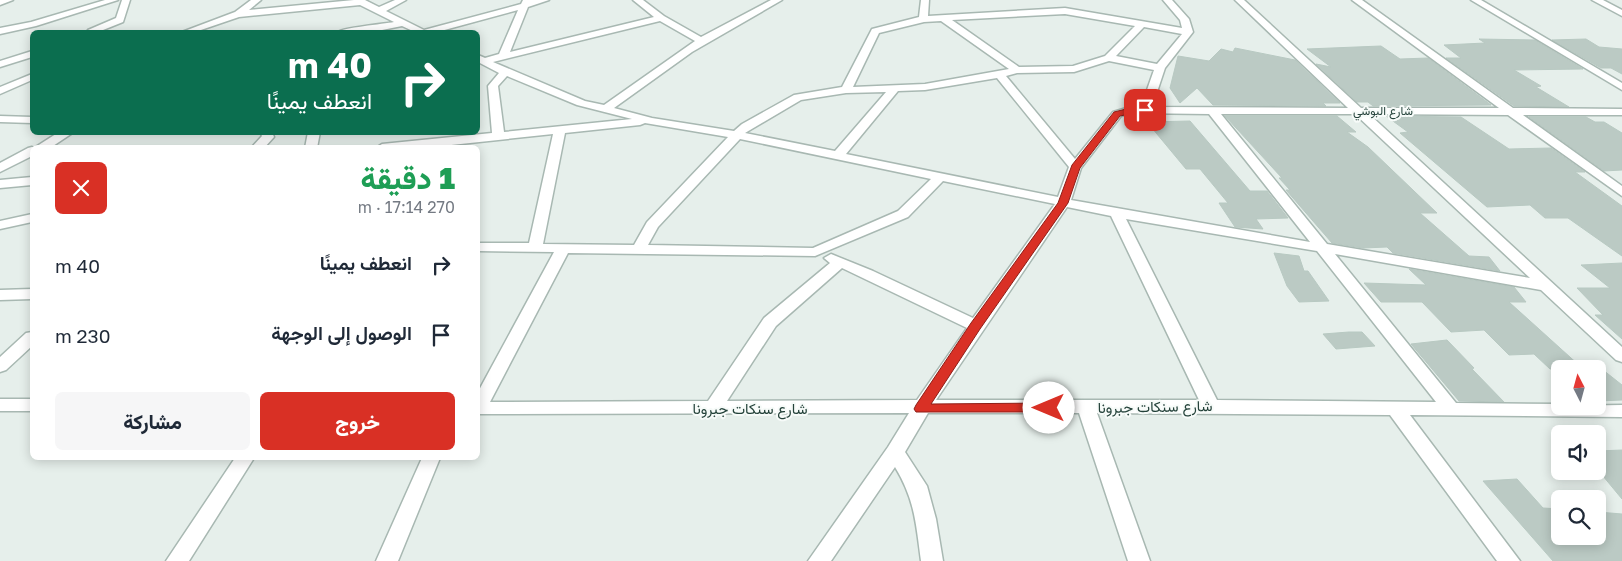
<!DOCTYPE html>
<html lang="ar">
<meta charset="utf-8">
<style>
body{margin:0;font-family:"Golos Text",Vazirmatn,sans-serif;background:#f6f6f7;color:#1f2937;direction:rtl;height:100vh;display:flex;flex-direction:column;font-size:19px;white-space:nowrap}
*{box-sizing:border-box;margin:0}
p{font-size:16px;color:#747a83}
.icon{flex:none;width:28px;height:28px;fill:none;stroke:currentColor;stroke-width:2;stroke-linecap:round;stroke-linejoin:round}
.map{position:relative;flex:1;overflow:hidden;direction:ltr}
.panel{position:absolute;left:30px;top:145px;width:450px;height:315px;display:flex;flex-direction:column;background:#fff;border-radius:8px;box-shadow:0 2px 12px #0003;direction:rtl}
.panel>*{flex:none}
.hud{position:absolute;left:30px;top:30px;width:450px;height:105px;border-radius:8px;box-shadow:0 2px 12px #0003;direction:rtl;background:#0b6e4f;color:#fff;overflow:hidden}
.needle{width:32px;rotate:354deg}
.fabs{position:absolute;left:1551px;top:360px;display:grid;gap:10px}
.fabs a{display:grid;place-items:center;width:55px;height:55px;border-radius:8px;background:#fff;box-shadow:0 2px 12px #0003;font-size:25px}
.pin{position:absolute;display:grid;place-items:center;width:42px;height:42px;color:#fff;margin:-21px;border-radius:10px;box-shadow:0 2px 8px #0006}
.me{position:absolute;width:55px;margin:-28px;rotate:270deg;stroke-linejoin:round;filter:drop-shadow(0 0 4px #0008)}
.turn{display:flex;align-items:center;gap:18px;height:105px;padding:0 25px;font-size:22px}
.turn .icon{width:65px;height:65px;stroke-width:2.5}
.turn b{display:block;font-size:35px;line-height:42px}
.round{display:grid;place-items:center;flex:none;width:52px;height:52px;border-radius:8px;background:#f6f6f7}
.summary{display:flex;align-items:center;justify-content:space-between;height:85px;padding:0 25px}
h1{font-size:30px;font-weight:800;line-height:38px;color:#1e9e55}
.primary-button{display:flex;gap:10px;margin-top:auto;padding:10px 25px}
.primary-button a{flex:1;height:58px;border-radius:8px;background:#d93025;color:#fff;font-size:20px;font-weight:800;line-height:58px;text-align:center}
.primary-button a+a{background:#f6f6f7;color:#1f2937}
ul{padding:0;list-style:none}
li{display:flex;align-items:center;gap:15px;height:70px;padding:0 25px}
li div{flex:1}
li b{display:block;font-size:19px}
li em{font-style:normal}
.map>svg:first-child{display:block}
.building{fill:#bbcac4;stroke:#b8c9c2}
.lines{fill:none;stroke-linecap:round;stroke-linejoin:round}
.minor-casing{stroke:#a8b8b2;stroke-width:3}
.minor{fill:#fff;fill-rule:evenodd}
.route{fill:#d93025;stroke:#8d1f18}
.labels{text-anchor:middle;stroke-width:4;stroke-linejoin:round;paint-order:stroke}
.far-street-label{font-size:12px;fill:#24423a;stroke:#f7fbf9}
.street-label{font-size:15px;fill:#24423a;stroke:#f7fbf9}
</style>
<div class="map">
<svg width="1622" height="561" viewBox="0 0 1622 561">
<rect width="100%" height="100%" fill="#e6efeb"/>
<!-- building -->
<path class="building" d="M1479 39 1535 40 1583 69 1514 70 1541 86 1536 87 1569 107 1514 106 1446 58H1461L1444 45 1485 43Z
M1586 39 1599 47 1622 49V74L1611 68H1601L1552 40Z
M1381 46 1400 59 1428 58 1491 105 1373 106 1368 102H1357L1316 64 1331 67 1307 49Z
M1235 48 1295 60 1340 103H1323L1326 106 1213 105 1197 88 1180 103 1170 88 1178 56 1209 61 1221 49 1233 52Z
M1225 116H1337L1356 132H1347L1368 147 1437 213H1420L1469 256 1489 257 1500 271 1393 253 1387 247 1363 248 1332 243 1286 190H1290L1279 178H1282Z
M1386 116 1461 117 1509 149 1551 148 1585 172H1575L1622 206V256L1568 218H1545L1530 205 1487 207 1400 133 1408 132Z
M1529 117H1586L1595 122H1604L1622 133V170L1604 171Z
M1190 121 1250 191H1267L1288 218 1256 219 1263 229 1235 227 1219 203H1228L1200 169H1186L1147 122Z
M1274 253 1299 256 1304 271H1308L1329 301 1299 302 1287 286Z
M1622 263V339L1595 315H1603L1577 288H1610L1581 265Z
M1409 269 1514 287 1526 302H1509L1581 367 1550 369 1534 354 1509 355 1484 330 1451 332 1422 302H1381L1364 283 1426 285Z
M1349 332H1362L1375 346 1336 349 1323 334Z
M1447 340 1474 368 1472 369 1504 402 1459 401 1411 344Z
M1598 366 1622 385V400L1598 401Z
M1622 450V499L1598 470V451Z
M1517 479 1543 508 1560 509V536H1598V512L1622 514V561H1553L1483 481Z"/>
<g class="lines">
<defs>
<path id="minor" d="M0 0H13L0 5Z
M105 0H118L36 26 0 34V28L31 22Z
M122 0H130L123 22 98 32H87L88 30 116 18Z
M251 0H261L249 10 354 0H365L379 7 395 0H406L386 11 424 30 521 4 523 0H549L528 7 510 52 654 17 633 0H643L664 16 701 37 771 0H782L692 52 614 108 652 118 734 131 742 124 794 95 842 87 872 29 919 17 921 0H929L928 16 1065 8 1182 28 1180 20 1163 0H1172L1189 19 1193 32 1165 68 1152 107 1348 108 1235 0H1244L1361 108H1499L1352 0H1362L1513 108 1622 109V115H1523L1622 186V196L1508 115 1369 114 1622 347V362L1616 360 1541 290 1335 254 1456 403 1560 404V406L1622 405V417L1410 415 1520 561H1497L1390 415 1097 413 1150 561H1128L1079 413H928L905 452 927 486 936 519 943 561H921C916 524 915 500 895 467L831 561H808L888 447 909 413 478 414V392L554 252 478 251V243H529L553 134 423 148H376L382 144 492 133 488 86 499 73 478 62V55L485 58 499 54 518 10 437 32H415L402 26 372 32H338C341 28 384 24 394 22L360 5 239 17 195 32H182L235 12ZM1065 14 1135 26 1105 56 1073 66 1019 67 952 20ZM660 21 695 41 604 105 585 101 493 62ZM941 21 1009 69 925 84 853 87 879 33 924 22ZM1144 27 1182 34 1157 64 1116 56ZM1109 61 1154 70 1141 107H1130L1113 112 1075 159 1006 76 1017 73 1074 72ZM507 76 577 105 632 119 504 132 498 86ZM997 78 1069 167 1058 197 846 154 898 91 925 90ZM886 92 835 151 745 133 801 100 846 93ZM1131 113 1209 114 1310 242 1071 200 1081 168 1121 116ZM1221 114H1355L1530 278 1327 244ZM645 123 728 137 647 222 634 245 543 244 565 133 640 125ZM740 139 931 179 898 211 813 248 648 245 658 227ZM943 181 1055 204 973 318 873 271 831 254 824 258 830 263 764 318 708 401 490 402 568 253 815 256 908 217ZM1067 207 1111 216 1199 400H936ZM1126 219 1317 251 1436 402 1217 400ZM842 268 967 328 917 400 727 401 776 326Z
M1471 0H1481L1622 83V90Z
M1592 0H1603L1622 10V16Z
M32 51V57L0 67V61Z
M32 74V80L0 94V87Z
M0 116 32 117V123L0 122Z
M59 132H74L50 148H34Z
M260 132H272L274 137 264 148H251L262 136Z
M308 132H320L317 148H305Z
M28 148 32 147 33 148 32 156 0 172V163Z
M32 177V185L0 188V180Z
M32 214V222L0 229V221Z
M32 289V299L0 300V290Z
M32 332V346L6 370 0 372V357L26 333Z
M0 399H32V411H0Z
M235 458H254L189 561H166Z
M422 458H440L398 561H376Z"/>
</defs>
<!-- minor casing -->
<use href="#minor" class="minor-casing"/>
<!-- minor -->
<use href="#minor" class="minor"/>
</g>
<!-- route -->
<path class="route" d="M1130 108H1145L1149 110 1120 116 1080 168 1068 203 980 329 931 404 1049 403 1054 405 1056 408 1054 412H916L914 409 916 405 971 323 1058 203 1072 165 1114 112Z"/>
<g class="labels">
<!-- far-street labels -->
<g class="far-street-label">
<text x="1383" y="115">شارع البوشي</text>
</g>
<!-- street labels -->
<g class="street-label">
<text transform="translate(1155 407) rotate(-1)" y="5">شارع سنكات جبرونا</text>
<text x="750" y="414">شارع سنكات جبرونا</text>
</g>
</g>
</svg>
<div class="fabs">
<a><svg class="needle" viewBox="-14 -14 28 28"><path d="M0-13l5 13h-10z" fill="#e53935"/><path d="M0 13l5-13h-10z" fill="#747a83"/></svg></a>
<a><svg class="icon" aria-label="sound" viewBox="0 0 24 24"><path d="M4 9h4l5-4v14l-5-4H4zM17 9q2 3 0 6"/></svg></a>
<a><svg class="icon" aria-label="search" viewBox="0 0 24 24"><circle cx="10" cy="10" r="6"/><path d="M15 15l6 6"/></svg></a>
</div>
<div class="pin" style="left:1145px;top:110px;background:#d93025"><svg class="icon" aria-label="arrive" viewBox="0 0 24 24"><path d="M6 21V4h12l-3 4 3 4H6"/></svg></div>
<svg class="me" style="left:1049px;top:408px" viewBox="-20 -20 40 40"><circle r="19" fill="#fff"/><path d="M0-13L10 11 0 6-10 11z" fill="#d93025"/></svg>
<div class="hud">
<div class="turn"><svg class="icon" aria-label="right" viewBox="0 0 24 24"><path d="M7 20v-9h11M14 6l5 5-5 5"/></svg><div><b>40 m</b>انعطف يمينًا</div></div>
</div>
<section class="panel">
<div class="summary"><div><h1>1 دقيقة</h1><p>270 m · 17:14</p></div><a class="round" style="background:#d93025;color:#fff"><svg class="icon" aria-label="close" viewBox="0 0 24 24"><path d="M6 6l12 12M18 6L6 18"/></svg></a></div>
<ul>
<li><svg class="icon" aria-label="right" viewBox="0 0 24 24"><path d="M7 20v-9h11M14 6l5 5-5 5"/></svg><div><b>انعطف يمينًا</b></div><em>40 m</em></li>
<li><svg class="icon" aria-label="arrive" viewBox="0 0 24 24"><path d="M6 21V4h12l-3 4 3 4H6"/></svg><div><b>الوصول إلى الوجهة</b></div><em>230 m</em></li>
</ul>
<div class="primary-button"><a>خروج</a><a>مشاركة</a></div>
</section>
</div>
